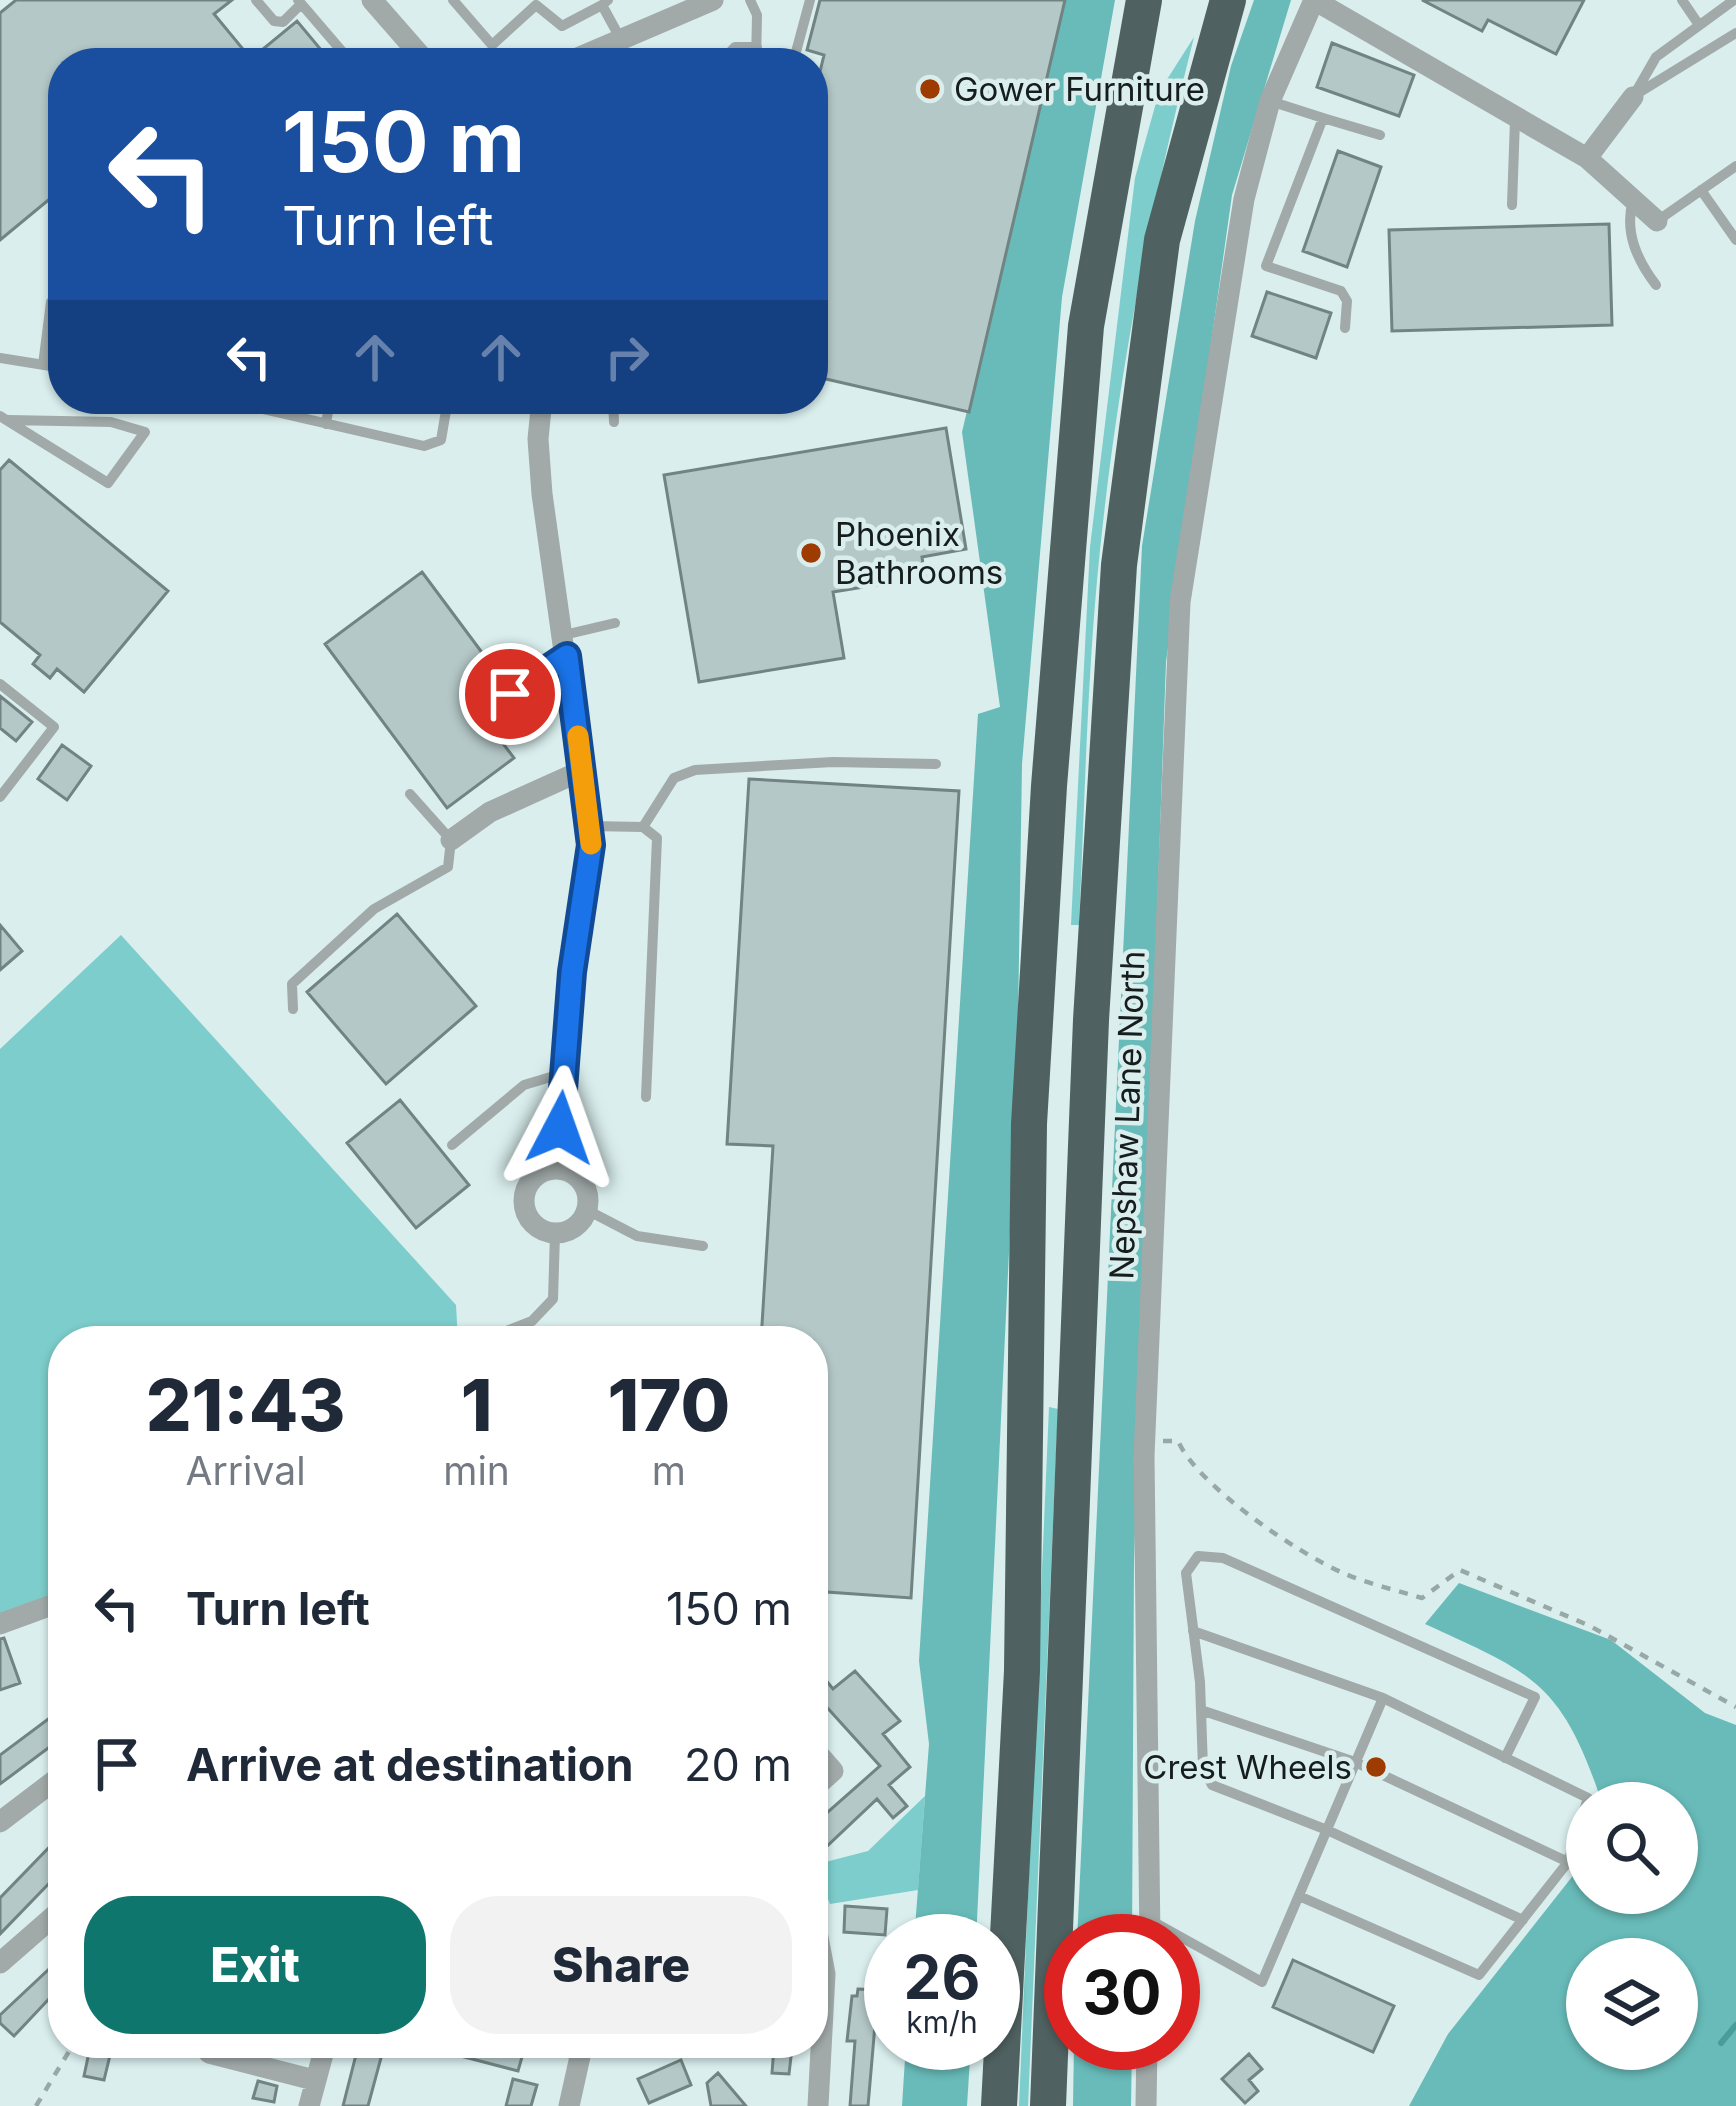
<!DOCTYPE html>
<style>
body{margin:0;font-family:Inter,sans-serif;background:#f2f2f3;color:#1f2937;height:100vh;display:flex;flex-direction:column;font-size:45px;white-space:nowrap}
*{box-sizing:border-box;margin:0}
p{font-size:39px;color:#747a83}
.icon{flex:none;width:66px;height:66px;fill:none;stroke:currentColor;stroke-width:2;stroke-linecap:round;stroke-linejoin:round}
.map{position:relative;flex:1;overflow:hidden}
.drawer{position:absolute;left:48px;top:1326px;width:780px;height:732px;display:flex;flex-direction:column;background:#fff;border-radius:48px;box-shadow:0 3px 9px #0004}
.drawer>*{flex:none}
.hud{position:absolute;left:48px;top:48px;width:780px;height:366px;border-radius:48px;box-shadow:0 3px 9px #0004;background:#1a4fa0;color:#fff;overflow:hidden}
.tools{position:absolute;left:1566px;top:1782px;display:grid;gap:24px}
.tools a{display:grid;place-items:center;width:132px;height:132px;border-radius:50%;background:#fff;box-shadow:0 3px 9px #0004;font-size:60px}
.speed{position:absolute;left:864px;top:1914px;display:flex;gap:24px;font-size:60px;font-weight:700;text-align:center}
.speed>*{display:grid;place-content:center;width:156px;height:156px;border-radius:50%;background:#fff;box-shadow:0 3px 9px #0004;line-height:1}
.speed small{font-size:30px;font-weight:400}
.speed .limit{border:18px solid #d22;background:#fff;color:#111}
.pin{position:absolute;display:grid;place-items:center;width:102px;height:102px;color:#fff;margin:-51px;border:6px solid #fff;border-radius:50%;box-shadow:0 3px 12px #0007}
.me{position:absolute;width:132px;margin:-66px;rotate:4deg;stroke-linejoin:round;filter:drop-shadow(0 0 9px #0008)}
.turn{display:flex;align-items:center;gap:42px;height:252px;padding:0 36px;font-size:54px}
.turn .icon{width:156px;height:156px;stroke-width:2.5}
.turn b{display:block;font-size:84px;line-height:102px}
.lanes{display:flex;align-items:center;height:114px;padding:0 36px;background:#0003;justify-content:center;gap:60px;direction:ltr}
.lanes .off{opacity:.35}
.eta{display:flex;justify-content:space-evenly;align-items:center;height:204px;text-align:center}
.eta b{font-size:72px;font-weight:800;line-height:84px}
.action{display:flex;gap:24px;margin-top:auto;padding:24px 36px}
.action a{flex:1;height:138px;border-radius:48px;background:#0f766e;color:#fff;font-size:48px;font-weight:800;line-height:138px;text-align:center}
.action a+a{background:#f2f2f3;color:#1f2937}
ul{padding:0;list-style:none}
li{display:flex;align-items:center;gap:36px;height:156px;padding:0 36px}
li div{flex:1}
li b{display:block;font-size:45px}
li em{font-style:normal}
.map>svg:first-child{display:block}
.green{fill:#7ccdcb}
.forest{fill:#68bbb9;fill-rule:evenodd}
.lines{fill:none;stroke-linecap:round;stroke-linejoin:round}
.stream{stroke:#489c9a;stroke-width:6}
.building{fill:#b4c8c7;stroke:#718483;stroke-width:3}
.path{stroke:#98a8a7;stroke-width:4.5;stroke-dasharray:9 9;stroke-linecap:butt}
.service{stroke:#a1a9a9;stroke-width:10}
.minor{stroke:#a1a9a9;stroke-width:21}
.motorway{stroke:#4f6160;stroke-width:36}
.route-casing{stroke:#114b97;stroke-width:30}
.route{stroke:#1a73e8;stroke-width:21}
.slow{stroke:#f59e0b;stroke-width:21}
.poi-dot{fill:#9e3b00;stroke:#d9eeed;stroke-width:4.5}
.labels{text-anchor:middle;stroke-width:9;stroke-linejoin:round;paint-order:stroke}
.poi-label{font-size:33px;fill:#161d1d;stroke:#d9eeed;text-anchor:start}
.street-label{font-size:33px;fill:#161d1d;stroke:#d9eeed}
</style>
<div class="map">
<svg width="1736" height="2106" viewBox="0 0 1736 2106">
<rect width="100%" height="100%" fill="#d9eeed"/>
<!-- green -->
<path class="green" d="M1194 37C1151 206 1118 376 1100 550 1087 674 1085 800 1079 925H1071L1090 547 1135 178 1159 92Z
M121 935 456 1305 458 1341H63V1601L0 1624V1049Z
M1049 1407 1058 1409 1028 2106H1019Z
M925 1796 918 1890 830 1904 814 1865 868 1851Z"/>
<!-- forest -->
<path class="forest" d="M1065 0H1115L1062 297 1022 764 1017 1085 976 1941H914L929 1744 919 1661 978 714 1000 707 962 432Z
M1254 0H1291L1232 195 1166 662 1134 1560 1132 1941H1077L1142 546 1195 221 1231 66Z
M1459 1583 1611 1640 1705 1713 1736 1725V2106H1409L1448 2034 1579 1868 1587 1839V1893H1677V1803H1597L1599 1794C1560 1681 1530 1672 1425 1624ZM1587 1959H1677V2049H1587Z
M906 2043H971L967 2106H902Z
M1074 2043H1132L1131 2106H1073Z"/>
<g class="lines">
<!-- stream -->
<path class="stream" d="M1721 2043 1736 2025"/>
</g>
<!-- building -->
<path class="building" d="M16 0H232L214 14 251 59 297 21 332 63H63V188L0 240V13Z
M820 0H1065L969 412 813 376V101L824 55 807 50Z
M1422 0H1584L1556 54 1488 20 1482 31Z
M1332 43 1414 75 1399 116 1317 87Z
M1338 151 1381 167 1347 267 1303 251Z
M1609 224 1612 325 1392 331 1389 230Z
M1267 292 1331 313 1316 358 1252 336Z
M946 428 966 549 922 557 925 577 833 592 844 658 699 682 664 475Z
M9 460 168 591 84 692 57 669 50 678 33 664 40 655 0 622V470Z
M422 572 495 670 464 692 514 758 447 808 325 644Z
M0 696 32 722 16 741 0 728Z
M62 745 91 766 67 800 38 779Z
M749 779 959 791 911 1598 813 1591V1341H761L773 1146 727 1144Z
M397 914 476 1006 386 1084 307 992Z
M0 925 22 951 0 970Z
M400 1100 469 1185 416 1228 347 1143Z
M4 1638 20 1683 0 1690V1639Z
M813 1664 833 1689 855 1671 900 1721 883 1734 910 1767 889 1785 907 1806 893 1818 877 1799 826 1847 813 1825 880 1766 813 1692Z
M63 1708V1737L0 1784V1755Z
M63 1833V1869L0 1934V1898Z
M845 1906 887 1909 885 1935 844 1932Z
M63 1956V1984L14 2036 0 2023V2015Z
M1293 1960 1394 2006 1373 2052 1273 2007Z
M858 1989 878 1990 868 2106H850L855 2041H847L852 1996H857Z
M91 2043H113L104 2080 84 2076Z
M359 2043H385L368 2106H343Z
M434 2043H497L524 2050 518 2071 434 2049Z
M774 2047 792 2048 789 2074 772 2073Z
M1249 2054 1262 2069 1249 2080 1258 2091 1245 2103 1222 2079Z
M681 2060 691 2085 649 2103 638 2079Z
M718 2073 729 2086 746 2106H711L707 2083Z
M513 2079 537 2085 531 2106H506Z
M258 2081 277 2086 274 2102 253 2098Z"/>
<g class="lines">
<!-- path -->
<path class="path" d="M1163 1441H1178C1198 1486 1296 1552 1343 1573 1368 1584 1396 1590 1422 1598L1460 1570 1590 1626 1736 1707
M36 2106 74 2043"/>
<!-- service -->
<path class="service" d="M256 0 274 21 283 22 301 4
M298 0 352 63
M453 0 492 45 536 5 562 26 602 5
M608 0 602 5 620 38
M750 0 757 15 756 63
M1682 0 1697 22
M720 63 735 47H757
M793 63 810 0
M1635 95 1736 33
M1633 97 1656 57 1734 0
M1270 101 1323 118 1266 266 1341 291 1347 301 1345 328
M1323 118 1380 135
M1701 190 1736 240
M1633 200C1624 232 1637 260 1656 285
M1512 205 1515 120
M1657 221 1736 166
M0 358 63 368
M43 365 51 302
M220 399 424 446 441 440 448 399
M613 399 614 422
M0 416 108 483 145 432 111 422 9 420
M326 424 330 399
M564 635 615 623
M0 684 54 727 0 797
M510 694 564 658
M589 826 643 827 657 838 646 1097
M643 827 674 778 695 770 833 762 936 764
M293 1009 292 984 374 909 448 867 451 840 410 794
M452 1145 524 1085 564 1073
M587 1210 637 1236 703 1246
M498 1341 501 1333 532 1321 553 1299 555 1234
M1193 1631 1383 1698 1588 1798 1568 1862 1479 1975 1299 1896
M1201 1710 1355 1762 1568 1862
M1505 1758 1535 1697 1223 1558 1198 1556 1186 1573 1200 1682 1203 1768 1212 1785 1327 1830 1523 1920
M1152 1921 1262 1982 1383 1698"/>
<!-- minor -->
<path class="minor" d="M372 0 427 63
M566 63 713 0
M1587 158 1633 97
M542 399 538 439 542 494 591 845 572 972 558 1168
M451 840 490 812 583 770
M524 1201a32 32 0 1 1 64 0a32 32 0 1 1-64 0Z
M0 1624 63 1601
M813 1748 833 1771 813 1789
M0 1822 63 1774
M813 1911 825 1974 818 2106
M1150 1941 1144 1456 1180 602 1244 199 1270 101 1314 0 1587 158 1657 221
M0 1963 63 1908
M209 2053 314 2080
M309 2106 326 2043
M569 2106 583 2043
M1146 2106 1147 2043"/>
<!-- motorway -->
<path class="motorway" d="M999 2106 1022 1671 1029 1124 1049 786 1086 326 1144 0
M1048 2106 1091 1020 1119 565 1162 240 1228 0"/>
</g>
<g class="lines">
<defs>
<path id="route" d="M510 694 567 656 591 845 572 972 560 1128"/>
</defs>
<!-- route casing -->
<use href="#route" class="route-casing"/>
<!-- route -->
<use href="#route" class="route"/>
<!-- slow -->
<path class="slow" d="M578 736 591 844"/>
</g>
<!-- markers -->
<g class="poi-dot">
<circle cx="930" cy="89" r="12"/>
<circle cx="811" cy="553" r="12"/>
<circle cx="1376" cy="1767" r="12"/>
</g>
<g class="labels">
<!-- poi labels -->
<g class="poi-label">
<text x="954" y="101">Gower Furniture</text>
<text x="835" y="546">Phoenix<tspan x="835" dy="38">Bathrooms</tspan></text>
<text x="1352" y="1779" text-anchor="end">Crest Wheels</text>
</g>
<!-- street labels -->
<g class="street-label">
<text transform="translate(1127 1115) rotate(-88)" y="12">Nepshaw Lane North</text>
</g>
</g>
</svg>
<div class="tools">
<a><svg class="icon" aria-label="search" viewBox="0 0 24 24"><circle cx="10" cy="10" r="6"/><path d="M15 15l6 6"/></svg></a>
<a><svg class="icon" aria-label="layers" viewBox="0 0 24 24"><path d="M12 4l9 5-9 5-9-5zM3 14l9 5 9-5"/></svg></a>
</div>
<div class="speed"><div>26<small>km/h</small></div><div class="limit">30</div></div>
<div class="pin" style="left:510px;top:694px;background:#d93025"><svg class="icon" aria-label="arrive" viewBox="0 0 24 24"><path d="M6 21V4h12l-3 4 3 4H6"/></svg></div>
<svg class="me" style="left:560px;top:1128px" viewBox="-20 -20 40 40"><path d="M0-17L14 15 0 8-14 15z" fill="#1a73e8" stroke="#fff" stroke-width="4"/></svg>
<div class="hud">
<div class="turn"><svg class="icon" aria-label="left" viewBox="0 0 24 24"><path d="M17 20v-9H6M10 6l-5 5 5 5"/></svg><div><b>150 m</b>Turn left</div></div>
<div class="lanes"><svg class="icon" aria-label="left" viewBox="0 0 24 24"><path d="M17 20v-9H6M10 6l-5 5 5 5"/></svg><svg class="icon off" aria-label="ahead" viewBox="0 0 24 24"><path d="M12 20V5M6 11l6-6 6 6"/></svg><svg class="icon off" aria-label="ahead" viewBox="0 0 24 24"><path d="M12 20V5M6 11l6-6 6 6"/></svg><svg class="icon off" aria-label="right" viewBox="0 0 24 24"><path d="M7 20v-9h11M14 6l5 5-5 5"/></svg></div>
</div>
<section class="drawer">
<div class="eta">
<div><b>21:43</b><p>Arrival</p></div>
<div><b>1</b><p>min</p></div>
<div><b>170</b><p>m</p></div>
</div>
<ul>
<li><svg class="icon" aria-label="left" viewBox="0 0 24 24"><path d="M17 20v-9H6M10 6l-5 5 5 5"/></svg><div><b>Turn left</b></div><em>150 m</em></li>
<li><svg class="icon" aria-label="arrive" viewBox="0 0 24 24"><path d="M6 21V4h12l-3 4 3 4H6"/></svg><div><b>Arrive at destination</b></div><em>20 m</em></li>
</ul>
<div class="action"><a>Exit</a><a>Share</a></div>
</section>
</div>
